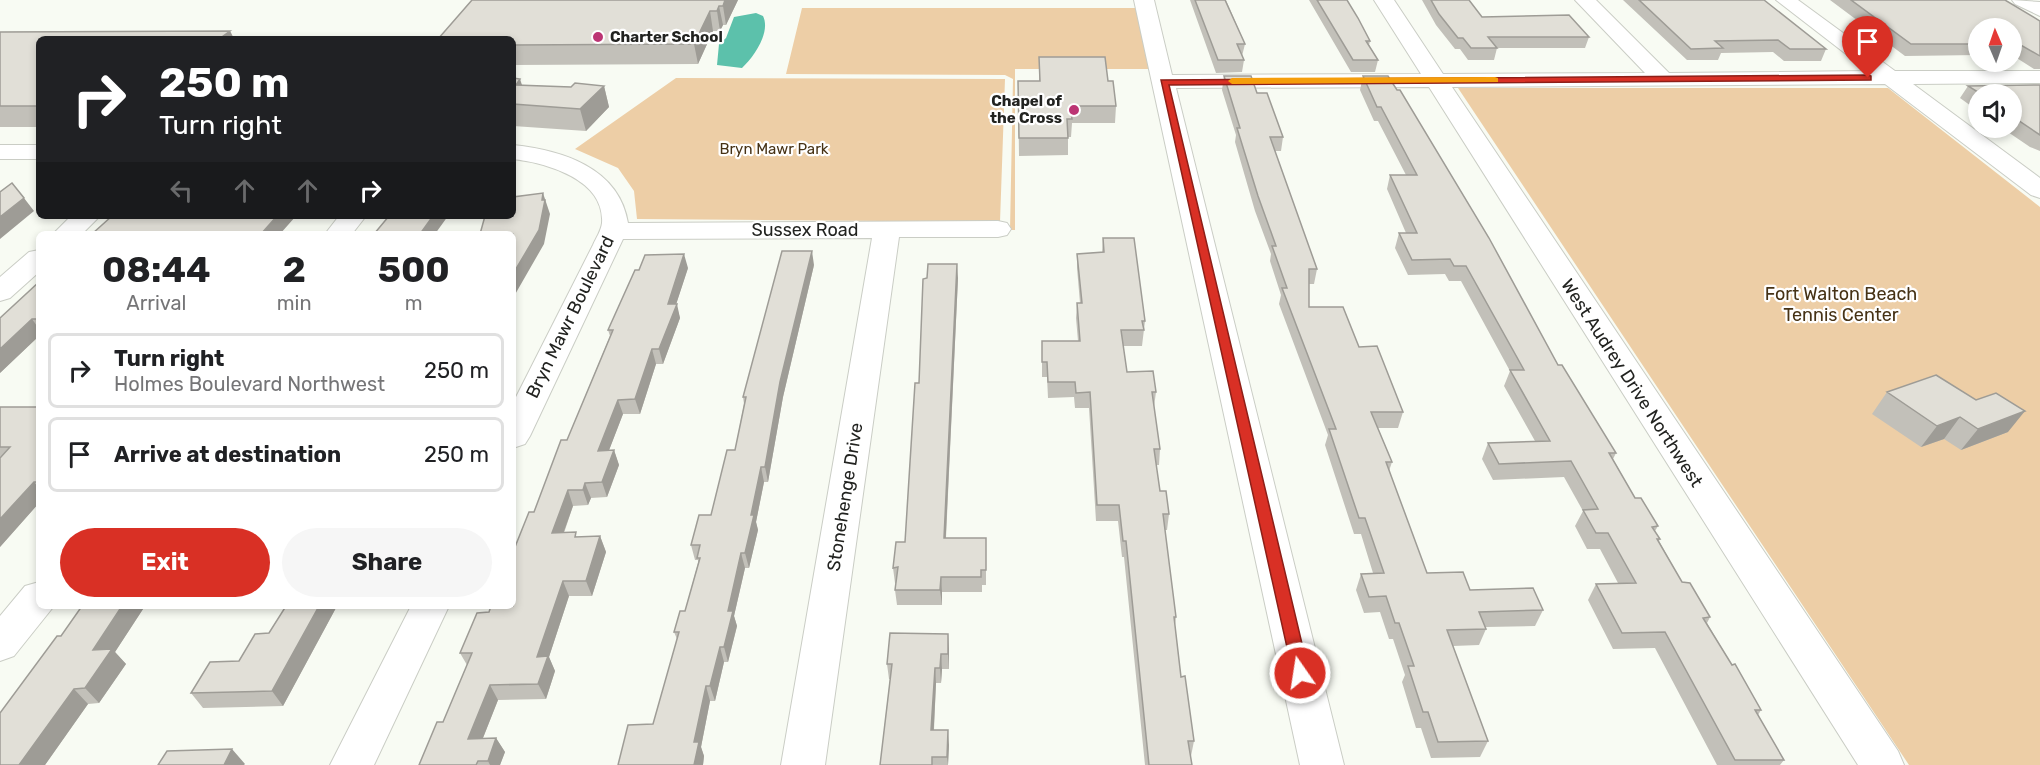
<!DOCTYPE html>
<style>
body{margin:0;font-family:Rubik,sans-serif;background:#f6f6f6;color:#202124;height:100vh;display:flex;flex-direction:column;font-size:22px;white-space:nowrap}
*{box-sizing:border-box;margin:0}
p{font-size:20px;color:#757577}
.icon{flex:none;width:33px;height:33px;fill:none;stroke:currentColor;stroke-width:2;stroke-linecap:round;stroke-linejoin:round}
.map{position:relative;flex:1;overflow:hidden}
.side{position:absolute;left:36px;top:231px;width:480px;height:378px;display:flex;flex-direction:column;background:#fff;border-radius:9px;box-shadow:0 3px 9px #0003}
.side>*{flex:none}
.hud{position:absolute;left:36px;top:36px;width:480px;height:183px;border-radius:9px;box-shadow:0 3px 9px #0003;background:#202124;color:#fff;overflow:hidden}
.needle{width:39px;rotate:358deg}
.fabs{position:absolute;left:1968px;top:18px;display:grid;gap:12px}
.fabs a{display:grid;place-items:center;width:54px;height:54px;border-radius:50%;background:#fff;box-shadow:0 3px 9px #0003;font-size:30px}
.pin{position:absolute;display:grid;place-items:center;width:51px;height:51px;color:#fff;margin:-62px -26px;border-radius:50% 50% 50% 0;rotate:-45deg;box-shadow:0 0 6px #0007}
.pin .icon{rotate:45deg}
.me{position:absolute;width:66px;margin:-33px;rotate:347deg;stroke-linejoin:round;filter:drop-shadow(0 0 4px #0008)}
.turn{display:flex;align-items:center;gap:21px;height:126px;padding:0 24px;font-size:27px}
.turn .icon{width:78px;height:78px;stroke-width:2.5}
.turn b{display:block;font-size:42px;line-height:51px}
.lanes{display:flex;align-items:center;height:57px;padding:0 24px;background:#0003;justify-content:center;gap:30px;direction:ltr}
.lanes .off{opacity:.35}
.eta{display:flex;justify-content:space-evenly;align-items:center;height:102px;text-align:center}
.eta b{font-size:36px;font-weight:700;line-height:42px}
.primary-button{display:flex;gap:12px;margin-top:auto;padding:12px 24px}
.primary-button a{flex:1;height:69px;border-radius:36px;background:#d93025;color:#fff;font-size:24px;font-weight:700;line-height:69px;text-align:center}
.primary-button a+a{background:#f6f6f6;color:#202124}
ul{padding:0;list-style:none}
li{display:flex;align-items:center;gap:18px;height:75px;margin:0 12px 9px;padding:0 12px;border:3px solid #e0e0e0;border-radius:9px}
li div{flex:1}
li b{display:block;font-size:22px}
li em{font-style:normal}
.map>svg:first-child{display:block}
.green{fill:#edcea6}
.water{fill:#5cc1ab}
.lines{fill:none;stroke-linecap:round;stroke-linejoin:round}
.minor-casing{stroke:#cacdc5;stroke-width:2}
.minor{fill:#fff;fill-rule:evenodd}
.wall{fill:#c2c0b9}
.shaded-wall{fill:#9e9c96}
.building{fill:#e1dfd7;stroke:#9e9c96;stroke-width:1.5}
.route{fill:#d93025;stroke:#8d1f18;stroke-width:1.5}
.slow{fill:#f59e0b}
.poi-dot{fill:#bc3574;stroke:#fff;stroke-width:2}
.labels{text-anchor:middle;stroke-width:4.5;stroke-linejoin:round;paint-order:stroke}
.far-poi-label{font-size:15px;font-weight:bold;fill:#222320;stroke:#fff;text-anchor:start}
.far-park-label{font-size:15px;fill:#463215;stroke:#fff}
.street-label{font-size:18px;fill:#222320;stroke:#fff}
.park-label{font-size:18px;fill:#463215;stroke:#fff}
</style>
<div class="map">
<svg width="2040" height="765" viewBox="0 0 2040 765">
<rect width="100%" height="100%" fill="#f8fbf3"/>
<!-- green -->
<path class="green" d="M802 8H1138L1152 69H1015V230H1010L1013 79 1005 75 786 74Z
M676 78 1005 79 1000 222 637 219 634 191 618 168 575 149Z
M1458 88H1888L2040 207V765H1909Z"/>
<!-- water -->
<path class="water" d="M756 13 763 16C771 32 754 57 742 68L717 65 719 44 726 38 734 17Z"/>
<g class="lines">
<defs>
<path id="minor" d="M1134 0H1154L1172 75 1421 74 1374 0H1394L1443 74 1645 73 1575 0H1596L1669 73 1868 71 1776 0H1798L1895 71H2040V83L1913 84 2040 178V198L2031 195 1885 84 1452 87 1898 751 1904 765H1858L1429 87 1176 88 1344 765H1300Z
M2012 0 2040 2V16L2015 4Z
M0 145H39V159H0Z
M513 145C561 150 619 167 628 223L998 221 1007 223 1011 229 1007 235 998 237H899L825 765H781L872 238 623 239 530 436 525 444 513 448V403L593 245C596 238 601 231 602 223 605 179 546 163 513 159Z
M71 216H100L82 234H53Z
M339 216H366L352 234H325Z
M39 250V272L10 298 0 301V277L29 252Z
M39 582V606H54L14 656 0 661V616L25 586Z
M411 606H449L374 765H330Z"/>
</defs>
<!-- minor casing -->
<use href="#minor" class="minor-casing"/>
<!-- minor -->
<use href="#minor" class="minor"/>
</g>
<!-- wall -->
<path class="wall" d="M472 0H738L726 25H723L720 31H713L698 64 513 65V39Z
M1190 0H1233H1226L1245 44 1242 56 1244 60 1242 72 1216 73Z
M1309 0H1347L1370 41 1369 45 1378 60 1375 72H1351Z
M1422 0H1469L1482 17 1589 37 1585 48H1497L1494 60H1468L1460 49H1455L1436 25Z
M1623 0H1764L1826 49 1821 61H1784L1773 52 1721 53 1718 60H1687Z
M1830 0H2005L2040 21V69H2034L2012 55V28H1978V55L1905 56Z
M230 31 234 39H39V127H0V32Z
M1039 57 1108 81 1116 106 1115 123H1072L1071 137H1068V155L1019 156 1018 81H1039Z
M1224 76 1257 93 1283 137 1281 151H1275L1317 269 1314 284H1309V307L1359 347 1403 412 1398 428H1378L1392 462 1389 471 1427 573 1470 590 1543 610 1535 626 1486 627V629L1479 645 1453 646 1488 741 1480 757 1431 758 1421 728H1416L1402 682 1405 675 1393 639H1389L1380 612 1364 613 1356 590 1361 574 1373 573 1361 534H1354L1325 445 1328 435 1279 304 1281 295 1270 261 1271 254 1255 211 1235 142 1236 135 1222 90Z
M1363 76 1558 365 1616 453 1613 459 1635 498 1658 526 1655 531 1660 539 1659 541 1682 582 1710 617 1707 623 1732 665 1761 710 1758 715 1784 760 1780 765H1717L1655 648 1613 649 1588 600 1596 584 1618 583 1600 549H1587L1575 526 1583 511 1564 477 1493 480 1482 459 1488 443 1535 441 1504 386 1510 371 1461 281H1449L1445 274 1408 275 1395 248 1399 233H1406L1387 189 1390 175H1406L1378 121H1374L1360 90Z
M513 78 522 85 571 87 604 86 609 107 586 131 513 126Z
M2040 85V151L2030 147 2002 128H2012V94H1978V111L1960 98 1968 86Z
M1103 238 1145 321 1142 346H1123L1127 372 1156 392 1154 407 1160 449 1159 465H1156L1160 491 1169 514 1167 530H1165L1176 617 1175 625 1181 677 1194 741 1191 756H1190L1192 765H1145L1124 557H1122L1118 521H1096L1089 408H1075L1074 397 1048 398 1047 377H1042V341H1078L1076 318 1077 303H1080L1077 268V254L1102 252Z
M814 265 783 397 768 482H764L756 522 758 530 749 568H745L734 616 737 626 728 662H724L715 701H710L701 747 704 756 703 765H618L653 724 677 639 674 632 685 611 698 563V560H695L691 545 711 515 735 450 744 404 743 397Z
M688 268 676 304 680 318 663 364H656L640 414H623L609 450H614L619 465 607 497 591 498 588 505 573 506 564 533 578 537 600 536 606 552 592 596H569L549 657 555 671 546 699 498 700 483 738H496L505 752 500 765H419L443 722 467 665 460 653 489 612 567 440 610 336 608 330Z
M958 278 946 538 986 553V585H982V592H942V605H897L895 590 896 583H895L893 568 905 542 919 383Z
M39 282V336L0 373Z
M1887 392 2008 432 1961 450 1944 439 1921 447 1872 414Z
M0 407H39V503L0 547Z
M82 606H145L115 652 126 664 99 703 88 704 45 765H0Z
M286 606H337L283 706 203 708 191 693 239 661 269 633Z
M949 649V669H942L941 683H936L934 730 949 745 948 765H880L890 679H889L887 664Z"/>
<!-- shaded-wall -->
<path class="shaded-wall" d="M725 0H738L726 25 723 6Z
M719 6 723 25 720 31 717 11Z
M710 11 713 31 698 64 694 44Z
M230 31 234 39H219Z
M520 79 527 100 516 85Z
M604 86 609 107 586 131 580 109Z
M543 193 550 214 544 244 513 298V274L542 200Z
M24 198 34 211 0 239V217Z
M277 216H296L280 234H261Z
M433 216H448L435 234H420Z
M812 251 814 265 783 397 768 482 765 467 780 382Z
M684 254 688 268 673 314 677 304 680 318 663 364 659 349 668 304Z
M957 264 958 278 945 553 944 538Z
M32 319 39 329V336L0 373V349Z
M652 349 656 364 640 414 635 399Z
M618 400 623 414 603 466 598 451Z
M2025 411 2008 432 1961 450 1978 429Z
M1960 417 1944 439 1921 447 1937 426Z
M614 450 619 465 607 497 602 482Z
M761 467 764 482 756 522 758 530 749 568 745 553 751 515Z
M34 482 39 488V503L0 547V519Z
M585 483 591 498 588 505 583 490Z
M568 490 573 506 558 548 552 533Z
M600 536 606 552 592 596 586 581Z
M741 553 745 568 734 616 737 626 728 662 724 647 728 611Z
M941 577 942 592V605L940 590Z
M563 581 569 596 549 657 555 671 546 699 538 684 537 657Z
M122 606H145L115 652 126 664 99 703 85 688 93 650Z
M319 606H337L283 706 272 691Z
M948 634 949 649V669L948 654Z
M720 647 724 662 715 701 710 686Z
M941 654 942 669 941 683 940 668Z
M935 668 936 683 933 744 931 730Z
M490 685 498 700 477 753 468 739Z
M706 686 710 701 701 747 704 756 703 765H694V742Z
M74 689 88 704 45 765H19Z
M948 730 949 745 948 765 947 757Z
M496 738 505 752 500 765H490L488 761Z
M232 749 245 764 244 765H224Z"/>
<!-- building -->
<path class="building" d="M472 0H725L723 6H719L717 11H710L694 44 513 45V39H438Z
M1195 0H1225L1245 44H1237L1244 60H1218Z
M1317 0H1347L1358 18 1370 41H1366L1378 60H1353Z
M1431 0H1469L1482 17 1569 15 1589 37H1488L1497 48H1471L1463 38H1458L1439 14Z
M1639 0H1764L1826 49H1790L1778 40 1715 41 1723 48 1691 49Z
M1851 0H2005L2040 21V56L2019 44H2012V28H1978V44H1911Z
M230 31 219 39H39V106H0V32Z
M1039 57H1105L1108 81H1113L1116 106H1070L1072 119H1067L1068 138H1019L1018 81H1040Z
M1224 76H1251L1257 93H1267L1283 137H1270L1317 269H1309V307H1343L1359 347 1377 346 1403 412H1371L1392 462H1386L1427 573 1463 572 1470 590 1533 588 1543 610 1479 612 1486 629 1447 630 1488 741 1438 742 1428 712H1423L1408 666H1414L1399 623H1395L1386 596 1369 597 1361 574 1384 573 1365 518H1359L1329 429H1336L1282 288H1287L1272 246H1276L1258 196 1237 128H1240Z
M1363 76H1388L1397 90H1400L1489 238 1558 365H1562L1616 453H1609L1635 498H1641L1658 526 1652 527 1660 539H1657L1682 582 1690 583 1710 617 1703 618 1732 665 1735 664 1761 710H1755L1784 760H1735L1665 632 1622 633 1596 584 1636 583 1608 533H1596L1583 510 1598 509 1571 461 1499 464 1488 443 1550 441 1510 370H1524L1466 266H1454L1450 259 1412 260 1399 233H1417L1390 175H1417L1381 107H1377Z
M513 78 520 79 516 85 571 87 575 83 604 86 580 109 513 104Z
M2040 85V135L2012 116V94H1981L1968 86Z
M12 183 24 198 0 217V192Z
M543 193 542 200H545L539 230 513 274V234H480L485 216H513V197Z
M112 216H277L261 234H92Z
M389 216H433L420 234H374Z
M1103 238H1134L1145 321H1142L1144 330H1121L1127 372 1153 371 1156 392H1152L1160 449H1154L1160 491H1166L1169 514H1163L1176 617H1174L1181 677 1185 676 1194 741H1188L1192 765H1149L1126 541H1123L1119 505H1097L1090 392 1076 393 1075 382H1048L1047 362H1042V341H1080L1077 303H1082L1077 254 1104 252Z
M782 251H812L780 382 765 467H761L751 515H754L745 553H741L728 611H733L724 647H720L710 686H706L694 742H699L694 765H618L628 725 653 724 679 632H674L680 611H685L700 558H697L700 545H691L699 515H711L727 450H735L746 397H743Z
M684 254 668 304H677L659 349H652L635 399 618 400 598 451 614 450 602 482 585 483 583 490H568L552 533 576 532 575 537 600 536 586 581H563L537 657 548 656 538 684 490 685 468 739 496 738 488 761H478L476 765H419L437 722H443L472 653H460L477 613 489 612 491 606H513V552L529 512H534L561 440H567L613 330H608L635 270H639L645 255Z
M928 264H957L944 538H986V570H981V577H941L940 590H895L898 567 893 568 896 542H905L915 383H919L923 279 927 278Z
M39 282V319H32L0 349V318Z
M1936 375 1976 400 1996 393 2025 411 1978 429 1960 417 1937 426 1887 392Z
M0 407H39V481L38 482H34L0 519V458L10 447H0Z
M82 606H122L93 650 112 649 85 688 74 689 19 765H0V713L57 636H61Z
M286 606H319L272 691 191 693 210 662 239 661 255 634 269 633Z
M890 633 948 634V654H941L940 668H935L931 730H948L947 757H932V765H880L892 664H887Z
M232 749 224 765H158L167 751Z"/>
<!-- route -->
<path class="route" d="M1868 75 1871 76V80L1169 85 1309 673 1307 679 1300 681 1294 679 1161 80Z"/>
<!-- slow -->
<path class="slow" d="M1495 77 1498 78V82L1232 84 1228 81 1232 78Z"/>
<!-- markers -->
<g class="poi-dot">
<circle cx="598" cy="37" r="6"/>
<circle cx="1074" cy="110" r="6"/>
</g>
<g class="labels">
<!-- far-poi labels -->
<g class="far-poi-label">
<text x="610" y="42">Charter School</text>
<text x="1062" y="106" text-anchor="end">Chapel of<tspan x="1062" dy="17">the Cross</tspan></text>
</g>
<!-- far-park labels -->
<g class="far-park-label">
<text x="774" y="154">Bryn Mawr Park</text>
</g>
<!-- street labels -->
<g class="street-label">
<text x="805" y="236">Sussex Road</text>
<text transform="translate(570 317) rotate(-64)" y="6">Bryn Mawr Boulevard</text>
<text transform="translate(1632 383) rotate(57)" y="6">West Audrey Drive Northwest</text>
<text transform="translate(845 497) rotate(-81)" y="6">Stonehenge Drive</text>
</g>
<!-- park labels -->
<g class="park-label">
<text x="1841" y="300">Fort Walton Beach<tspan x="1841" dy="21">Tennis Center</tspan></text>
</g>
</g>
</svg>
<div class="fabs">
<a><svg class="needle" viewBox="-14 -14 28 28"><path d="M0-13l5 13h-10z" fill="#e53935"/><path d="M0 13l5-13h-10z" fill="#757577"/></svg></a>
<a><svg class="icon" aria-label="sound" viewBox="0 0 24 24"><path d="M4 9h4l5-4v14l-5-4H4zM17 9q2 3 0 6"/></svg></a>
</div>
<div class="pin" style="left:1868px;top:78px;background:#d93025"><svg class="icon" aria-label="arrive" viewBox="0 0 24 24"><path d="M6 21V4h12l-3 4 3 4H6"/></svg></div>
<svg class="me" style="left:1300px;top:673px" viewBox="-20 -20 40 40"><circle r="17" fill="#d93025" stroke="#fff" stroke-width="3"/><path d="M0-11L8 9 0 5-8 9z" fill="#fff"/></svg>
<div class="hud">
<div class="turn"><svg class="icon" aria-label="right" viewBox="0 0 24 24"><path d="M7 20v-9h11M14 6l5 5-5 5"/></svg><div><b>250 m</b>Turn right</div></div>
<div class="lanes"><svg class="icon off" aria-label="left" viewBox="0 0 24 24"><path d="M17 20v-9H6M10 6l-5 5 5 5"/></svg><svg class="icon off" aria-label="ahead" viewBox="0 0 24 24"><path d="M12 20V5M6 11l6-6 6 6"/></svg><svg class="icon off" aria-label="ahead" viewBox="0 0 24 24"><path d="M12 20V5M6 11l6-6 6 6"/></svg><svg class="icon" aria-label="right" viewBox="0 0 24 24"><path d="M7 20v-9h11M14 6l5 5-5 5"/></svg></div>
</div>
<section class="side">
<div class="eta">
<div><b>08:44</b><p>Arrival</p></div>
<div><b>2</b><p>min</p></div>
<div><b>500</b><p>m</p></div>
</div>
<ul>
<li><svg class="icon" aria-label="right" viewBox="0 0 24 24"><path d="M7 20v-9h11M14 6l5 5-5 5"/></svg><div><b>Turn right</b><p>Holmes Boulevard Northwest</p></div><em>250 m</em></li>
<li><svg class="icon" aria-label="arrive" viewBox="0 0 24 24"><path d="M6 21V4h12l-3 4 3 4H6"/></svg><div><b>Arrive at destination</b></div><em>250 m</em></li>
</ul>
<div class="primary-button"><a>Exit</a><a>Share</a></div>
</section>
</div>
